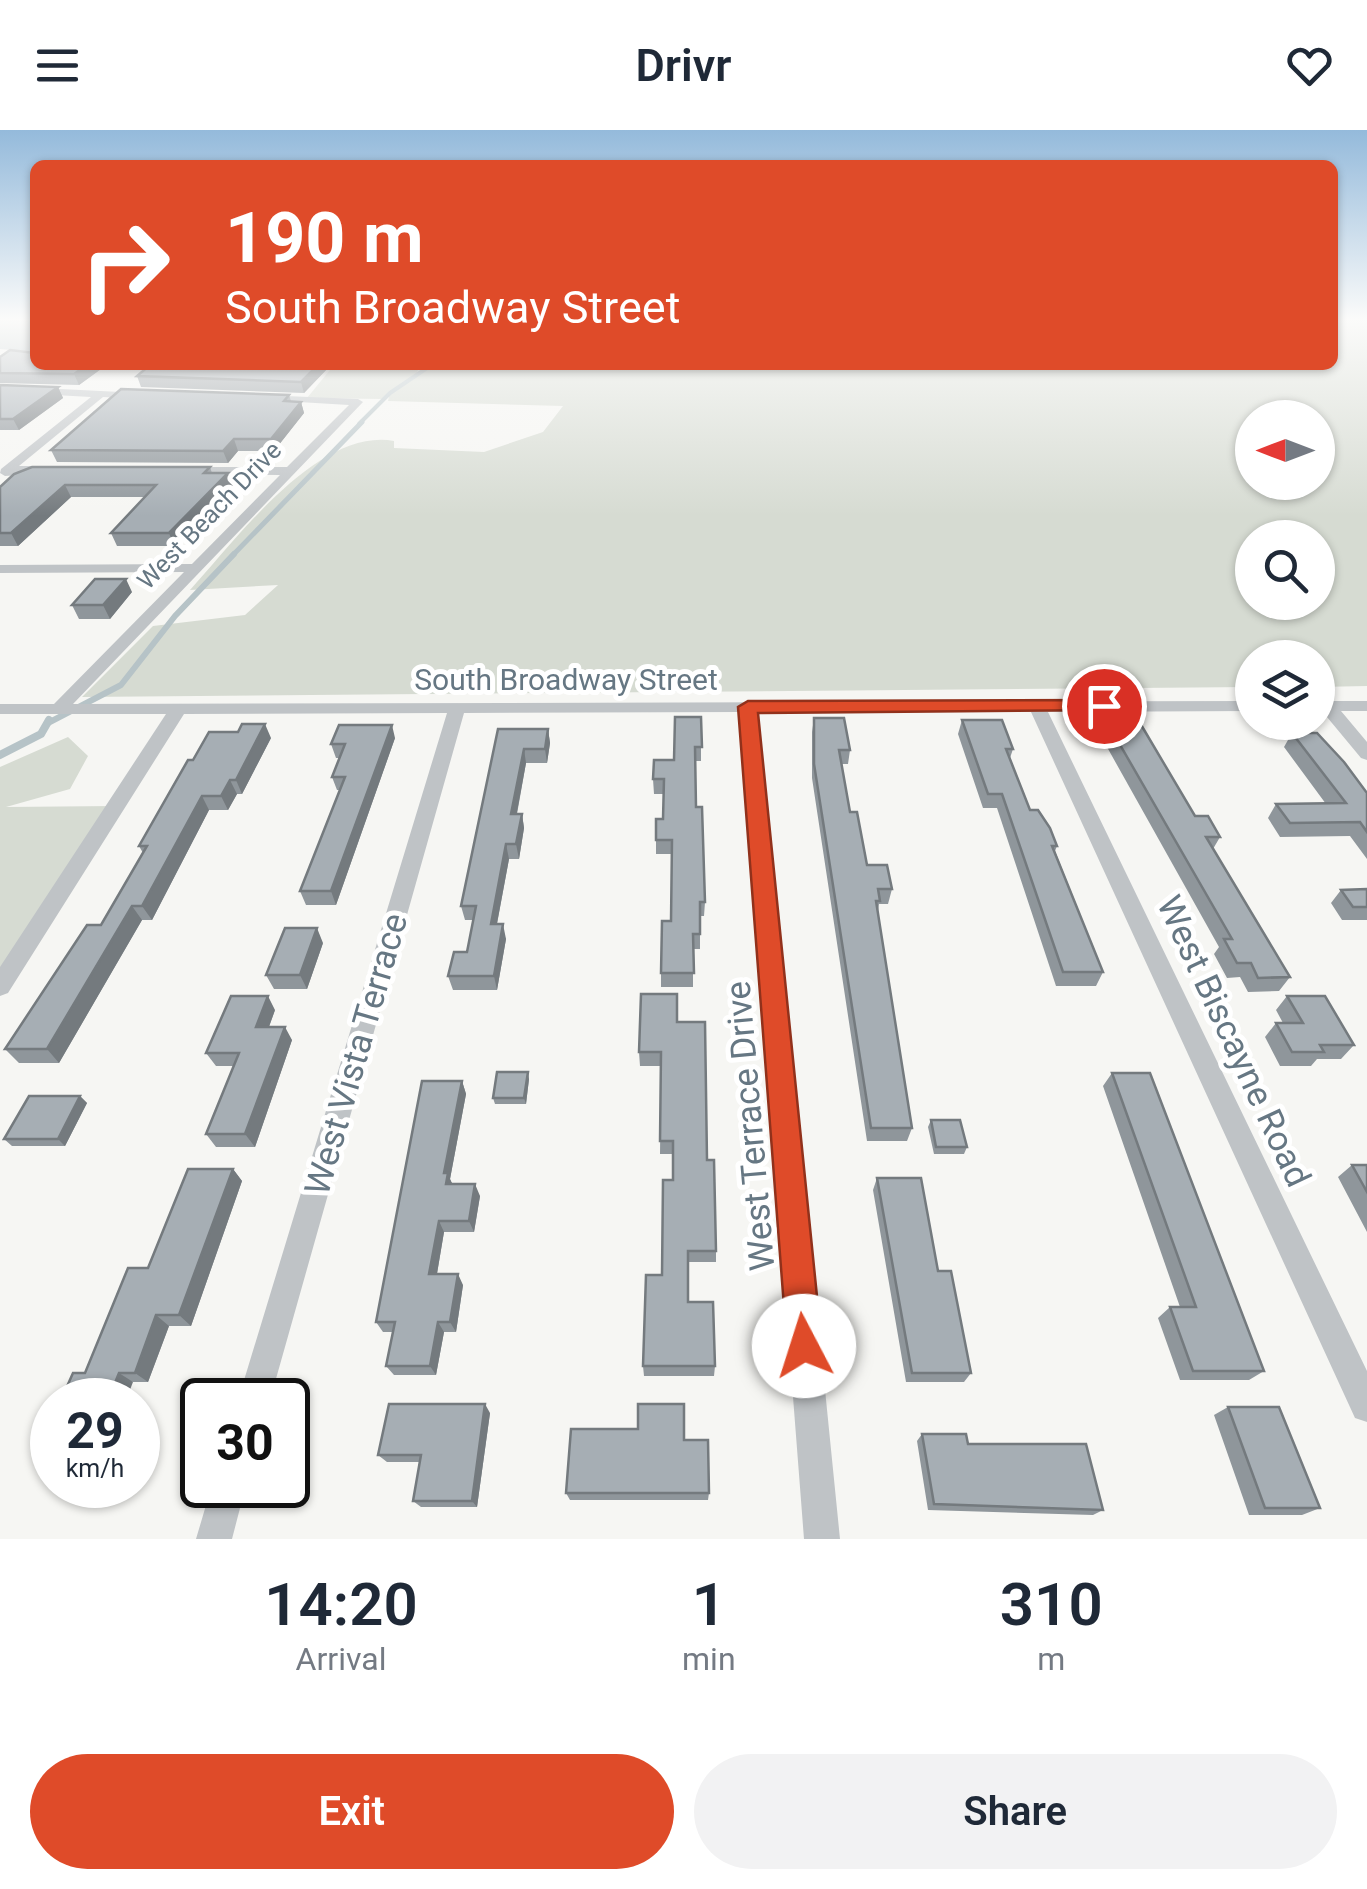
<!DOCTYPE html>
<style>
body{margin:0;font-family:Roboto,sans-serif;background:#f2f2f3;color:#1f2937;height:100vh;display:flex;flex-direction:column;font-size:38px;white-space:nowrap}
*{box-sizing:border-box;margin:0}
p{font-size:32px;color:#747a83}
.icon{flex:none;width:55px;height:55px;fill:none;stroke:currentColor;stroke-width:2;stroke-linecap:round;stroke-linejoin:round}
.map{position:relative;height:1409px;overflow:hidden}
.side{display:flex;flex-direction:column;background:#fff;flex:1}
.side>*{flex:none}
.guide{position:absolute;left:30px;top:30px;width:1308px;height:210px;border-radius:15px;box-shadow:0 2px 8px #0004;background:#df4b29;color:#fff;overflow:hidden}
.needle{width:65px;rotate:270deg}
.controls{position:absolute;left:1235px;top:270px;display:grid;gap:20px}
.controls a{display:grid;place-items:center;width:100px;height:100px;border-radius:50%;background:#fff;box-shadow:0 2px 8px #0004;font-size:50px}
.speed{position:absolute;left:30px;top:1248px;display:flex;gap:20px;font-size:50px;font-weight:700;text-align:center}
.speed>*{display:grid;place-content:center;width:130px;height:130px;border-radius:50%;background:#fff;box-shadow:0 2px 8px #0004;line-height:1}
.speed small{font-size:25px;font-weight:400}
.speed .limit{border:5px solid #111;border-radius:15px;background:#fff;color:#111}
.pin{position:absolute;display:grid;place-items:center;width:85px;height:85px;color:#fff;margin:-42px;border:5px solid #fff;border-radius:50%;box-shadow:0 2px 10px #0007}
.me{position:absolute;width:110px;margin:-55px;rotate:355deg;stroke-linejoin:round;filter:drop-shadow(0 0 8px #0008)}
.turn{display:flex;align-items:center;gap:35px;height:210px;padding:0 30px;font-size:45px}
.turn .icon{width:130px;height:130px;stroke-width:2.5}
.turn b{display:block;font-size:70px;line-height:85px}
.eta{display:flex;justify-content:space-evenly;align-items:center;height:170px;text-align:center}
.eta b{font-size:60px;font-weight:600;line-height:70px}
.action{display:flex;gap:20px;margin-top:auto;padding:20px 30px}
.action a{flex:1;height:115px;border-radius:60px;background:#df4b29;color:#fff;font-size:40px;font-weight:600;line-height:115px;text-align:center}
.action a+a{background:#f2f2f3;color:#1f2937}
header{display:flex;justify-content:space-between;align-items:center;height:130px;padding:0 30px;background:#fff;font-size:45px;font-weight:600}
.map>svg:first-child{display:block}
.green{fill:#d6dbd2;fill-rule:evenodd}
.water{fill:#b6c3c7}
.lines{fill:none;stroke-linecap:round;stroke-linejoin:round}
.stream-far3{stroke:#b6c3c7;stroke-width:4}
.stream-far2{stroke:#b6c3c7;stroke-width:5}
.stream-far1{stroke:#b6c3c7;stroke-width:6}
.stream{stroke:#b6c3c7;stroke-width:8}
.minor{fill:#bfc3c6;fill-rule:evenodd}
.wall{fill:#8f969b}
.shaded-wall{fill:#747a7e}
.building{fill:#a6aeb4;stroke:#747a7e;stroke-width:2.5}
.route{fill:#df4b29;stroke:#91311b;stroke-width:2.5}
.labels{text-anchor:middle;stroke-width:10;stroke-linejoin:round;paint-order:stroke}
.far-street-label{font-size:25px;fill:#667783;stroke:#fff}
.street-label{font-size:30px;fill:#667783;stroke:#fff}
.near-street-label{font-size:35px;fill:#667783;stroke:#fff}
</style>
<header><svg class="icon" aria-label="menu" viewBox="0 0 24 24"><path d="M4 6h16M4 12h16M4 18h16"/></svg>Drivr<svg class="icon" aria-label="heart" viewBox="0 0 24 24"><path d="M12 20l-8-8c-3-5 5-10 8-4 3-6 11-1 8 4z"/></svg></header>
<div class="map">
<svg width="1367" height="1409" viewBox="0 0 1367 1409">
<rect width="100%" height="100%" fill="#f6f6f3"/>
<!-- green -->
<path class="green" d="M1333 189H1367V556L1318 557V528H1252V557L82 567 153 496 245 485 278 455 190 460C236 410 318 297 394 311V318L484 322 543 302 563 276 388 271 390 262 382 269 307 268 334 235 421 236 417 242 447 235H1332ZM1252 288H1318V352H1252ZM1252 408H1318V472H1252Z
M68 607 88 626 70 659 6 677 115 676 0 856V637Z"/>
<!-- water -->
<path class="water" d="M0 189H35V222L0 219Z"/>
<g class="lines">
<!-- stream-far3 -->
<path class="stream-far3" d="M359 294 390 263 427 238"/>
<!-- stream-far2 -->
<path class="stream-far2" d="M232 426 362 292"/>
<!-- stream-far1 -->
<path class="stream-far1" d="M48 593 121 555 175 486 234 424"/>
<!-- stream -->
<path class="stream" d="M0 625 41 604 49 590"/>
<!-- minor -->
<path class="minor" d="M0 256 141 263 146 266 141 269 103 267 19 336H48L54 340 52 343 5 346 0 343 1 339 91 267 0 262Z
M261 265 358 269 363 272 73 574 1252 571V581L1048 582 1367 1241V1292L1355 1288 1031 582H757L840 1409H804L740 582 464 583 270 1270H238L447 583 184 584 8 863 0 866V837L166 584H0V574H54L184 442 0 443V435L192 434 280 345 187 344 181 340 183 337H287L349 275 265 270Z
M1318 571H1367V581H1341L1367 612V630L1361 628 1322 581H1318Z
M212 1355H246L232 1409H196Z"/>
</g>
<!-- wall -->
<path class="wall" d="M0 227 101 239 79 255 0 253Z
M150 235H327L328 238 304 263 141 257 137 246Z
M0 255 58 257 63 268 19 300H0Z
M289 265 291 271 301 272 304 283 274 321H238L228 333 57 332 51 320Z
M210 337 212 343 233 356 174 416H117L111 403 144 367H71L18 416H0V357Z
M132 462 110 489H79L72 475Z
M701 587V631H695L696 677 705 772 704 786H700V819H693V857H661V843L671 791 672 724H656V710L663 689 664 664H654L653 649 674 630Z
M1104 587 1195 686 1220 707 1213 719 1290 847 1279 861 1248 862 1240 847 1227 848 1214 824 1219 817 1098 601Z
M814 588 850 620 848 634H842L850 682 867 735 892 759 888 774H879L878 782 912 998 907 1011H867L812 648V602Z
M962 590 1013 619 1010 628 1030 680 1057 716 1055 721 1103 842 1096 856H1056L997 678H983L958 604Z
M498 599H548L550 613 547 633H526L517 684H522L524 698 519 729H509L497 794 506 809 497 860H453L448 846 467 822 473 790H465L461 776Z
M1292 603 1367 663V729L1350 706 1280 707 1268 688 1276 674H1326L1284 617Z
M271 608 242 664H237L228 680H209L152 790H142L59 933H19L5 919 101 795 143 723 139 716 193 630Z
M395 608 336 775H306L300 761 340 660H337L332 647 340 628H336L331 614Z
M1367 759V790H1342L1331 773 1341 760Z
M323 813 307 859H274L266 845Z
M1287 866 1354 915 1341 929H1317L1311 936H1280L1265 907 1276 893H1283L1276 880Z
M275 880 269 897 292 910 255 1017H216L206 1004 234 936H216L206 923Z
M677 892 707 1030 716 1121V1132H688V1172L715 1236 714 1246H644L643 1236 662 1145 673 1050V1024H660L661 936H640L639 922Z
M1112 943 1264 1241 1249 1250H1180L1158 1188 1170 1177H1180L1103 956Z
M529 949 526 974H495L493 968Z
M462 951 466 964 450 1049 452 1054 480 1066 474 1102H444L437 1144 463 1155 456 1202H444L436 1245H394L386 1236 393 1202H383L376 1192Z
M80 966 87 973 65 1016H12L4 1009Z
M931 990 967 1017 964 1024H934L928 997Z
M1352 1035H1367V1102L1338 1047Z
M233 1039 242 1051 191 1196H169L148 1252H133L85 1243 148 1138Z
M877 1048 938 1141 971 1243 964 1252H906L873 1060Z
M1228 1277 1320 1378 1302 1385H1249L1214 1285Z
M490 1283 477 1377H421L413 1371 420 1332H387L378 1325Z
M922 1304 968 1314 1103 1380 1093 1385 928 1380 917 1311Z
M684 1310 709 1363 708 1370H570L566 1363Z"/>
<!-- shaded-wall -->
<path class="shaded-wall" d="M87 235H99L101 239 79 255 74 244Z
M318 235H327L328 238 304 263 301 252Z
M58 257 63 268 19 300 13 289Z
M301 272 304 283 274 321 271 309Z
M234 309 238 321 228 333 223 321Z
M228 343 233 356 174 416 169 403Z
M65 355 71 367 18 416 11 403Z
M126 449 132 462 110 489 103 475Z
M265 594 271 608 242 664 236 650Z
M392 595 395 608 336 775 331 761Z
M548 599 550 613 547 633 545 619Z
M524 619 526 633 514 698 511 684Z
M230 650 237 664 228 680 221 666Z
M202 666 209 680 152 790 142 776Z
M522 684 524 698 519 729 516 714Z
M506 714 509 729 494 809 491 794Z
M132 776 142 790 59 933 47 919Z
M503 794 506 809 497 860 494 846Z
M317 798 323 813 307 859 300 845Z
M268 866 275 880 264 910 256 897Z
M285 897 292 910 255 1017 245 1004Z
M528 942 529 949 526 974 524 968Z
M462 951 466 964 450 1049 453 1055 446 1054 444 1043Z
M80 966 87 973 65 1016 58 1009Z
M233 1039 242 1051 191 1196 179 1185Z
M475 1054 480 1066 474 1102 469 1091Z
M439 1091 444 1102 435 1155 429 1144Z
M458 1144 463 1155 456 1202 450 1192Z
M156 1185 169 1196 148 1252 135 1243Z
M438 1192 444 1202 436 1245 430 1236Z
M119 1243 133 1252 126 1270H108Z
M485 1274 490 1283 477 1377 472 1371Z"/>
<!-- building -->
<path class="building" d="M10 220 35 223V235H87L74 244 0 243V227Z
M150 235H318L301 252 137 246Z
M0 255 58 257 13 289H0Z
M121 259 289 265 284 271 301 272 271 309H234L223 321 51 320Z
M32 337H210L204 343H228L169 403H111L156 355H65L11 403H0V357L14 344Z
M95 449H126L103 475H72Z
M675 587H701L702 617H695L696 677H702L705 772H700V804H693L694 843H661L662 791H671L672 710H656V689H663L664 649H653L654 630H674Z
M1104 587H1131L1140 593 1195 686H1208L1220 707H1206L1290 847 1258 848 1251 833H1237L1224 809H1232Z
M814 588H844L850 620H839L850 682H857L867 735H887L892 759H878L880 771H876L912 998H871L814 634Z
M962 590H1002L1013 619H1006L1030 680H1038L1050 698 1057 716H1052L1103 842H1063L1002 664H988Z
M242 594H265L236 650H230L221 666H202L142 776H132L47 919H5L87 795H101L147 716H139L188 630H193L209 602H238Z
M339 595H392L331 761H300L345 647H332L345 614H331Z
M498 599H548L545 619H524L511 684H522L516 714H506L491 794H503L494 846H448L454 822H467L476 776H461Z
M1292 603H1317L1344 632 1367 663V702L1360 692 1290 693 1276 674 1346 673Z
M1367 759V777H1353L1341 760Z
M285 798H317L300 845H266Z
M641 864H677V892H705L707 1030H714L716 1121H688V1172H713L715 1236H643L646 1145H662L663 1050H673V1011H660L661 922H639Z
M231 866H268L256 897H285L245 1004H206L239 923H206Z
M1287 866H1325L1354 915H1320L1324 922H1292L1276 893H1303Z
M497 942H528L524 968H493Z
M1112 943H1150L1264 1241H1193L1170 1177H1196Z
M422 951H462L444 1043H448L446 1054H475L469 1091H439L429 1144H458L450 1192H438L430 1236H386L395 1192H376Z
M29 966H80L58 1009H4Z
M931 990H960L967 1017H936Z
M1352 1035H1367V1062Z
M188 1039H233L179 1185H156L135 1243H119L108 1270H61L73 1243H85L128 1138H148Z
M877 1048H921L938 1141H951L971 1243H912Z
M389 1274H485L472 1371H413L421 1325H378Z
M638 1274H684V1310H708L709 1363H566L571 1299H638Z
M1228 1277H1279L1320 1378H1265Z
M922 1304H966L968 1314H1086L1103 1380 934 1374Z"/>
<!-- sky -->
<linearGradient id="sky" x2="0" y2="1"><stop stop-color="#94badb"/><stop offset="0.49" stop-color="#fbfbfa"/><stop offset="1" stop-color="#fbfbfa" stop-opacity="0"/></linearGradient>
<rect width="1367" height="386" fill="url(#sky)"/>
<!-- route -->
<path class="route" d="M1104 570 1111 572V580L758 583 822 1216 817 1228 804 1233 792 1228 787 1216 738 577 748 571Z"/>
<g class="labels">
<!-- far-street labels -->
<g class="far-street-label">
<text transform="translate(209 385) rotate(-46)" y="9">West Beach Drive</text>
</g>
<!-- street labels -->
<g class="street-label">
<text x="566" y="560">South Broadway Street</text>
</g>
<!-- near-street labels -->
<g class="near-street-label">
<text transform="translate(1234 911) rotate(65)" y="12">West Biscayne Road</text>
<text transform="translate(356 924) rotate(-74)" y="12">West Vista Terrace</text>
<text transform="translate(750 996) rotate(-95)" y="12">West Terrace Drive</text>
</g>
</g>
</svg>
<div class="controls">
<a><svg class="needle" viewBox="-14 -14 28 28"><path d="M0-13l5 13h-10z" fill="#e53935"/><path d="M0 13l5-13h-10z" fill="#747a83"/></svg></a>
<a><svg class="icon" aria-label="search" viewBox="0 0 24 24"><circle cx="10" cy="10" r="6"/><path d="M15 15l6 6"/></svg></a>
<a><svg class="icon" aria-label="layers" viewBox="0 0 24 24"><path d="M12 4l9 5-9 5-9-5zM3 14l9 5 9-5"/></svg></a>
</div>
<div class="speed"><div>29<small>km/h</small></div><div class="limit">30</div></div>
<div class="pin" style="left:1104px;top:576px;background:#d93025"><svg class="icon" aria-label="arrive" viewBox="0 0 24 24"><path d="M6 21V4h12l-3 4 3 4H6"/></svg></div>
<svg class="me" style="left:804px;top:1216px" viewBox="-20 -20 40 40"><circle r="19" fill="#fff"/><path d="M0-13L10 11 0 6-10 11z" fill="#df4b29"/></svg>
<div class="guide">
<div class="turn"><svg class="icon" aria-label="right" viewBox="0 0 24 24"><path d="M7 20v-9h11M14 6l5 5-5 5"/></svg><div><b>190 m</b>South Broadway Street</div></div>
</div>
</div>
<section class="side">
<div class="eta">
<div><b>14:20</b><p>Arrival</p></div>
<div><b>1</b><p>min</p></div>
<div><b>310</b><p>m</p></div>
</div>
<div class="action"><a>Exit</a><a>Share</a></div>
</section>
